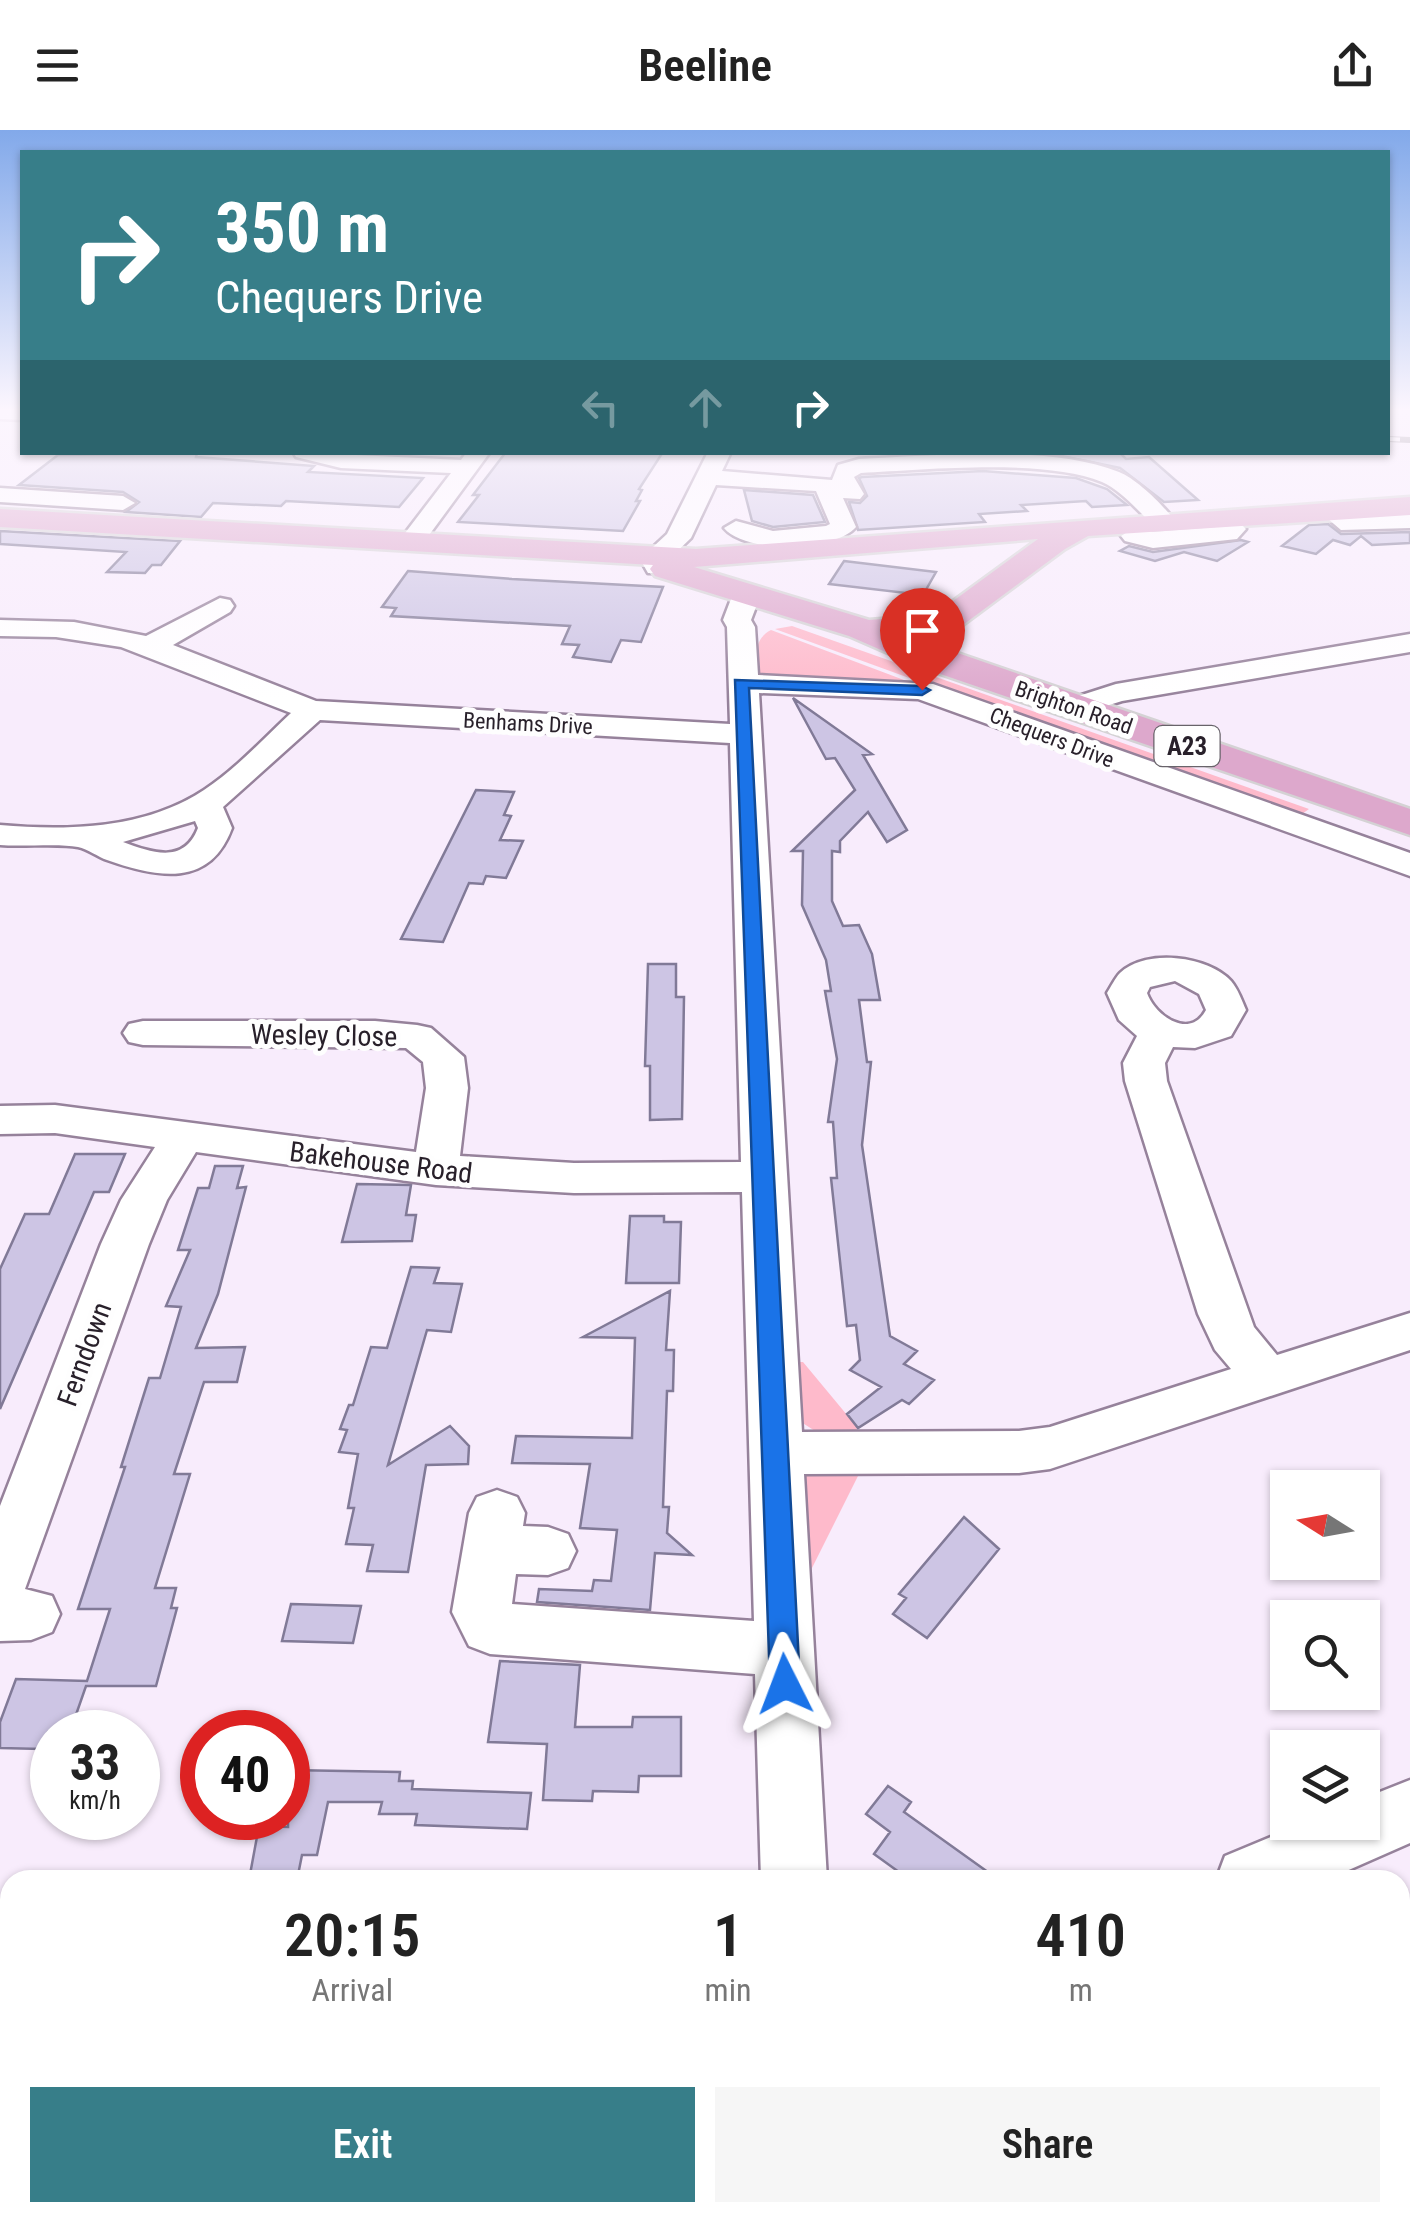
<!DOCTYPE html>
<style>
body{margin:0;font-family:"Roboto Condensed",sans-serif;background:#f6f6f6;color:#222;height:100vh;display:flex;flex-direction:column;font-size:38px;white-space:nowrap}
*{box-sizing:border-box;margin:0}
p{font-size:32px;color:#767676}
.icon{flex:none;width:55px;height:55px;fill:none;stroke:currentColor;stroke-width:2;stroke-linecap:round;stroke-linejoin:round}
.map{position:relative;flex:1;overflow:hidden}
.side{position:absolute;left:0px;top:1740px;width:1410px;height:352px;display:flex;flex-direction:column;background:#fff;border-radius:30px 30px 0 0;box-shadow:0 2px 8px #0004}
.side>*{flex:none}
.hud{position:absolute;left:20px;top:20px;width:1370px;height:305px;border-radius:0px;box-shadow:0 2px 8px #0004;background:#377e89;color:#fff;overflow:hidden}
.needle{width:65px;rotate:281deg}
.controls{position:absolute;left:1270px;top:1340px;display:grid;gap:20px}
.controls a{display:grid;place-items:center;width:110px;height:110px;border-radius:0px;background:#fff;box-shadow:0 2px 8px #0004;font-size:50px}
.speed{position:absolute;left:30px;top:1580px;display:flex;gap:20px;font-size:50px;font-weight:700;text-align:center}
.speed>*{display:grid;place-content:center;width:130px;height:130px;border-radius:50%;background:#fff;box-shadow:0 2px 8px #0004;line-height:1}
.speed small{font-size:25px;font-weight:400}
.speed .limit{border:15px solid #d22;background:#fff;color:#111}
.pin{position:absolute;display:grid;place-items:center;width:85px;height:85px;color:#fff;margin:-102px -42px;border-radius:50% 50% 50% 0;rotate:-45deg;box-shadow:0 0 10px #0007}
.pin .icon{rotate:45deg}
.me{position:absolute;width:110px;margin:-55px;rotate:357deg;stroke-linejoin:round;filter:drop-shadow(0 0 8px #0008)}
.turn{display:flex;align-items:center;gap:35px;height:210px;padding:0 30px;font-size:45px}
.turn .icon{width:130px;height:130px;stroke-width:2.5}
.turn b{display:block;font-size:70px;line-height:85px}
.lanes{display:flex;align-items:center;height:95px;padding:0 30px;background:#0003;justify-content:center;gap:50px;direction:ltr}
.lanes .off{opacity:.35}
.eta{display:flex;justify-content:space-evenly;align-items:center;height:170px;text-align:center}
.eta b{font-size:60px;font-weight:600;line-height:70px}
.primary-button{display:flex;gap:20px;margin-top:auto;padding:20px 30px}
.primary-button a{flex:1;height:115px;border-radius:0px;background:#377e89;color:#fff;font-size:40px;font-weight:600;line-height:115px;text-align:center}
.primary-button a+a{background:#f6f6f6;color:#222}
header{display:flex;justify-content:space-between;align-items:center;height:130px;padding:0 30px;background:#fff;font-size:45px;font-weight:600}
.map>svg:first-child{display:block}
.green{fill:#febacb}
.building{fill:#cdc5e4;stroke:#817a97;stroke-width:2.5}
.lines{fill:none;stroke-linecap:round;stroke-linejoin:round}
.minor-casing{stroke:#96829b;stroke-width:5}
.major-casing{stroke:#d4d2d4;stroke-width:5}
.minor{fill:#fff;fill-rule:evenodd}
.major{fill:#dda8cc;fill-rule:evenodd}
.rail-casing{stroke:#4a414c;stroke-width:6}
.rail{stroke:#fefefe;stroke-width:4;stroke-dasharray:12;stroke-linecap:butt}
.route{fill:#1a73e8;stroke:#114b97;stroke-width:2.5}
.labels{text-anchor:middle;stroke-width:10;stroke-linejoin:round;paint-order:stroke}
.far-street-label{font-size:22px;fill:#28202a;stroke:#fefefe}
.shield{fill:#fefefe;stroke:#68636a;stroke-width:2.5}
.shield-label{font-size:25px;font-weight:bold;fill:#28202a}
.street-label{font-size:28px;fill:#28202a;stroke:#fefefe}
</style>
<header><svg class="icon" aria-label="menu" viewBox="0 0 24 24"><path d="M4 6h16M4 12h16M4 18h16"/></svg>Beeline<svg class="icon" aria-label="share" viewBox="0 0 24 24"><path d="M12 15V3M7 8l5-5 5 5M5 13v7h14v-7"/></svg></header>
<div class="map">
<svg width="1410" height="2091" viewBox="0 0 1410 2091">
<rect width="100%" height="100%" fill="#f8ecfc"/>
<!-- green -->
<path class="green" d="M792 496 1309 679 1295 689 775 499Z
M771 500 912 553 758 546C757 527 752 510 771 500Z
M796 1232H803L857 1297 856 1306H823L801 1292Z
M865 1332 811 1440 803 1357 806 1343Z"/>
<!-- building -->
<path class="building" d="M506 322H663L639 359 642 360 636 371H640L623 401 458 392 479 365H473Z
M1042 322H1119L1126 329 1149 327 1198 370 1164 372 1120 338Z
M197 323 196 327 314 336 308 342 423 348 399 377 286 371 281 376 213 373 201 387 126 382 139 372 123 362 19 355 58 325Z
M983 341 1076 348 1107 359 1127 375 1092 377 1086 371 1021 375 1027 381 979 384 985 392 858 400 849 372 860 373 867 366 859 348 862 347Z
M744 360 813 365 825 392 773 397 752 391Z
M1328 394 1341 404 1410 402V413L1372 415 1361 406 1350 415 1333 410 1316 424 1282 416 1309 395Z
M0 401 180 411 161 435H152L145 443 107 442 126 422 0 414Z
M1241 410 1248 412 1217 431 1184 422 1155 431 1120 421 1129 416 1153 422Z
M844 431 936 442 923 465 829 454Z
M408 441 512 449 663 457 641 512 621 510 611 532 573 527 579 515 562 514 570 496 391 486 396 478 382 477Z
M793 568 872 624 863 625 907 700 887 712 868 682 840 711V722L832 721V771L843 796 859 795 872 824 880 870H859L867 932H871L862 1015 890 1206 917 1221 904 1234 934 1250 909 1274 902 1270 858 1298 847 1284 881 1257 850 1240 860 1230 856 1195 847 1196 831 1048H837L833 992H828L837 929 825 861H831L826 830 802 775 803 721H792L855 660 835 628 826 629Z
M476 660 514 662 504 685 511 686 500 710 523 711 506 748 486 746 483 754 469 753 443 812 401 809Z
M648 834H676V867H684L682 989 650 990V936H645Z
M75 1024H125L109 1062H94L0 1279V1139L25 1084H49Z
M215 1036H243L237 1058 246 1057 218 1164 196 1218 245 1217 237 1252H204L174 1344H190L155 1458H176L171 1478H177L156 1556H86L70 1602H48L42 1619 0 1618V1592L16 1549 87 1551 110 1479H78L125 1337H121L149 1248H160L181 1177 166 1176 190 1120H178L198 1058H209Z
M357 1054 411 1055 406 1085H416L412 1111 342 1112Z
M630 1086H664V1092H681L679 1153H626Z
M411 1137 439 1138 434 1153 462 1154 451 1202 427 1200 388 1335 450 1296 469 1316 468 1334 426 1335 408 1442 367 1441 373 1415 346 1414 354 1378H348L358 1324 339 1322 347 1300 340 1299 349 1275H353L371 1217 387 1218Z
M670 1161 666 1220H674L673 1261H667L663 1377H669L667 1403 692 1425 655 1423 650 1480 537 1472 539 1459 592 1461 594 1450 611 1451 617 1400 580 1398 590 1334 512 1333 516 1306 632 1308 635 1208 583 1207Z
M964 1387 999 1419 927 1508 893 1484 906 1468 899 1464Z
M291 1474 361 1476 353 1513 282 1511Z
M500 1531 580 1535 575 1597H632L633 1587H681V1646H639L638 1662 593 1661 592 1671 543 1670 547 1614 488 1612Z
M288 1640 400 1642 399 1651H413L412 1659 531 1663 527 1699 415 1695 417 1684H379L382 1672H328L317 1725H302L297 1750H249L259 1696 288 1697Z
M888 1656 911 1672 904 1682 999 1750H910L874 1724 890 1702 866 1684Z"/>
<g class="lines">
<defs>
<path id="minor" d="M0 278H22V290L0 289Z
M293 322 461 330 467 322H490L421 416 412 419 399 411 451 343 341 338 296 327Z
M708 322H731L722 341 832 350 838 335 859 329C935 326 1047 314 1119 342 1137 349 1164 376 1176 392L1164 399 1155 397C1140 383 1121 360 1102 352 1043 328 925 340 861 343L854 347 864 364 860 369 843 368 856 397C835 422 745 424 724 398L736 391 773 401 826 396 830 394 816 361 716 355 691 408 667 431 670 437 666 443H648L640 429 667 404Z
M0 358 123 366 135 373 123 380 0 372Z
M1332 375 1355 387 1410 384V398L1341 400 1320 382Z
M1222 382 1231 384 1246 399 1237 409 1153 418 1125 411 1121 406 1134 398 1153 402 1217 397 1210 389Z
M739 453 748 455 759 469 751 490 755 497 758 545 933 554 1410 723V746L918 569 759 563 802 1302 1019 1301 1050 1297 1231 1239 1215 1220 1198 1184 1125 951 1123 933 1137 906 1119 890 1107 863C1111 857 1115 848 1120 843 1146 818 1208 826 1231 851 1238 859 1242 871 1246 880L1231 906 1195 918 1173 917 1165 933 1167 951 1254 1197 1277 1225 1410 1183V1220L1050 1339 1019 1343 804 1344 827 1750H761L755 1544 490 1524 469 1516 452 1482 469 1383 477 1367 497 1360 517 1367 525 1383 523 1396 548 1397 568 1404 576 1421 568 1438 548 1445 516 1444 512 1474 754 1491 742 1062 574 1063 436 1055 196 1022 167 1070 149 1114 25 1459 52 1466 60 1484 52 1502 31 1510 0 1511V1376L101 1114 121 1070 155 1017 55 1003 0 1004V976L55 975 416 1022 426 958 423 932 406 918 143 915 129 912 123 903 129 894 143 891H375L417 895 431 898 464 927 468 958 460 1026 574 1033 741 1032 730 613 320 590 223 677 232 698C210 758 158 748 107 730 98 727 88 719 78 717 59 713 23 717 0 715V695C68 701 145 699 204 660 236 639 263 609 291 583L121 517 56 507 0 506V490L74 492 146 506 220 468 230 470 234 476 230 482 173 515 316 571 730 594 727 497 723 490 731 469 726 461ZM195 691 198 698C184 734 153 723 123 712ZM1175 851 1199 864 1206 880C1190 910 1155 886 1147 863L1150 857Z
M1410 504V522L1122 571 1074 586 1063 583 1059 577 1063 571 1116 554Z
M1410 1650V1713L1326 1750H1216L1225 1726 1307 1692H1362V1669Z
M768 2082H846V2091H768Z"/>
<path id="major" d="M1410 367V385L1088 406 1065 419 956 500 914 508 1410 679V705L920 537 849 506 655 446 650 439 653 435 0 397V379L696 419ZM1038 409 934 485 869 490 694 437Z"/>
</defs>
<!-- minor casing -->
<use href="#minor" class="minor-casing"/>
<!-- major casing -->
<use href="#major" class="major-casing"/>
<!-- minor -->
<use href="#minor" class="minor"/>
<!-- major -->
<use href="#major" class="major"/>
<defs>
<path id="rail" d="M1388 309 1410 310"/>
</defs>
<!-- rail casing -->
<use href="#rail" class="rail-casing"/>
<!-- rail -->
<use href="#rail" class="rail"/>
</g>
<!-- sky -->
<linearGradient id="sky" x2="0" y2="1"><stop stop-color="#82a9ea"/><stop offset="0.49" stop-color="#fcf6fe"/><stop offset="1" stop-color="#fcf6fe" stop-opacity="0"/></linearGradient>
<rect width="1410" height="571" fill="url(#sky)"/>
<!-- route -->
<path class="route" d="M735 550 922 556 930 560 922 565 749 558 800 1554 796 1564 785 1568 774 1564 770 1554Z"/>
<g class="labels">
<!-- far-street labels -->
<g class="far-street-label">
<text transform="translate(1074 577) rotate(19)" y="8">Brighton Road</text>
<text transform="translate(528 593) rotate(3)" y="8">Benhams Drive</text>
<text transform="translate(1052 607) rotate(21)" y="8">Chequers Drive</text>
</g>
<!-- shield labels -->
<rect class="shield" x="1154.5" y="596" width="65" height="40" rx="8"/>
<g class="shield-label">
<text x="1187" y="625">A23</text>
</g>
<!-- street labels -->
<g class="street-label">
<text transform="translate(324 905) rotate(1)" y="10">Wesley Close</text>
<text transform="translate(381 1032) rotate(7)" y="10">Bakehouse Road</text>
<text transform="translate(84 1224) rotate(-70)" y="10">Ferndown</text>
</g>
</g>
</svg>
<div class="controls">
<a><svg class="needle" viewBox="-14 -14 28 28"><path d="M0-13l5 13h-10z" fill="#e53935"/><path d="M0 13l5-13h-10z" fill="#767676"/></svg></a>
<a><svg class="icon" aria-label="search" viewBox="0 0 24 24"><circle cx="10" cy="10" r="6"/><path d="M15 15l6 6"/></svg></a>
<a><svg class="icon" aria-label="layers" viewBox="0 0 24 24"><path d="M12 4l9 5-9 5-9-5zM3 14l9 5 9-5"/></svg></a>
</div>
<div class="speed"><div>33<small>km/h</small></div><div class="limit">40</div></div>
<div class="pin" style="left:922px;top:560px;background:#d93025"><svg class="icon" aria-label="arrive" viewBox="0 0 24 24"><path d="M6 21V4h12l-3 4 3 4H6"/></svg></div>
<svg class="me" style="left:785px;top:1554px" viewBox="-20 -20 40 40"><path d="M0-17L14 15 0 8-14 15z" fill="#1a73e8" stroke="#fff" stroke-width="4"/></svg>
<div class="hud">
<div class="turn"><svg class="icon" aria-label="right" viewBox="0 0 24 24"><path d="M7 20v-9h11M14 6l5 5-5 5"/></svg><div><b>350 m</b>Chequers Drive</div></div>
<div class="lanes"><svg class="icon off" aria-label="left" viewBox="0 0 24 24"><path d="M17 20v-9H6M10 6l-5 5 5 5"/></svg><svg class="icon off" aria-label="ahead" viewBox="0 0 24 24"><path d="M12 20V5M6 11l6-6 6 6"/></svg><svg class="icon" aria-label="right" viewBox="0 0 24 24"><path d="M7 20v-9h11M14 6l5 5-5 5"/></svg></div>
</div>
<section class="side">
<div class="eta">
<div><b>20:15</b><p>Arrival</p></div>
<div><b>1</b><p>min</p></div>
<div><b>410</b><p>m</p></div>
</div>
<div class="primary-button"><a>Exit</a><a>Share</a></div>
</section>
</div>
